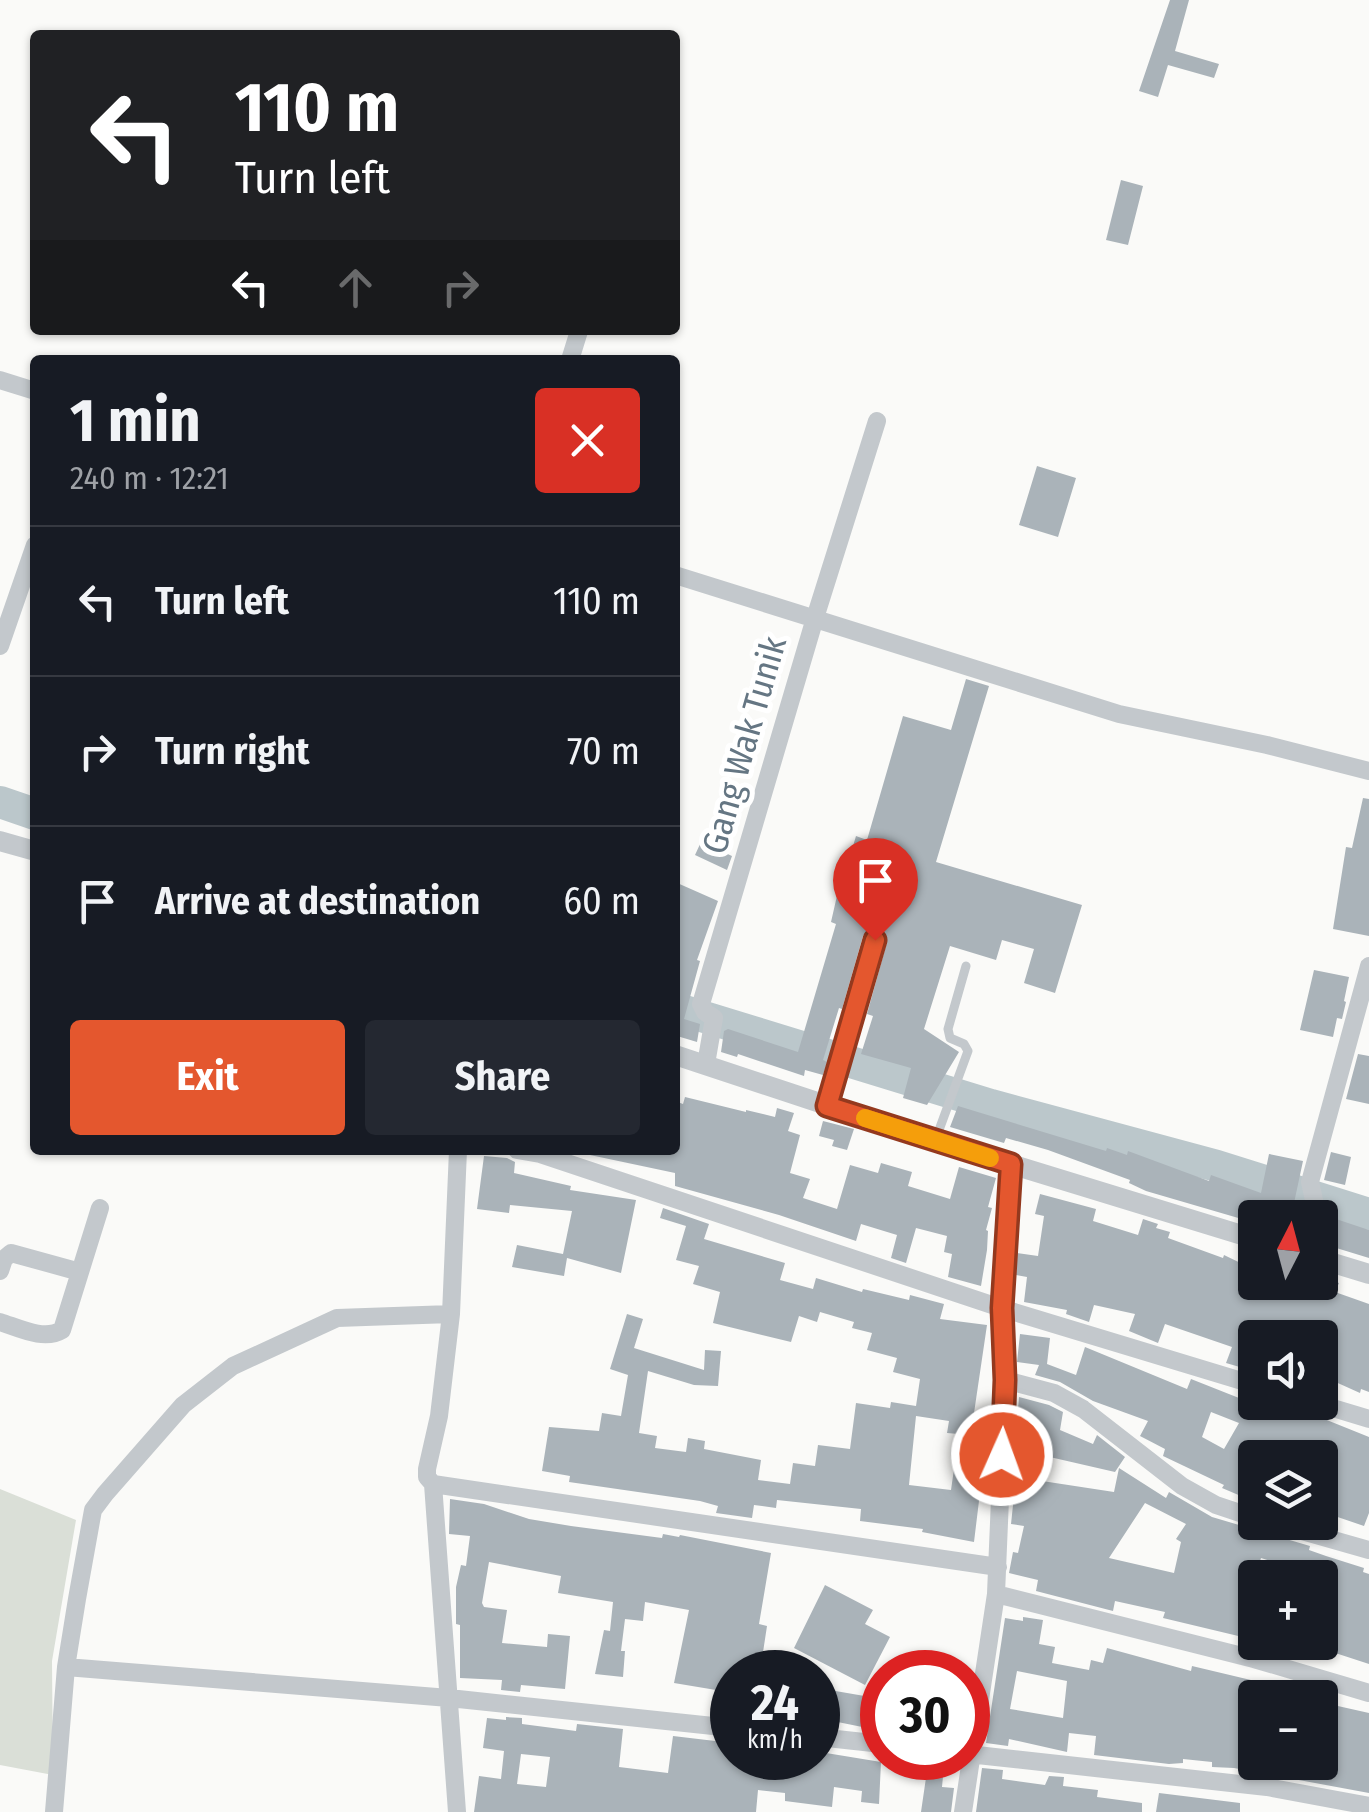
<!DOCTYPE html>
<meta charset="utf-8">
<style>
body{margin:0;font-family:"Fira Sans Condensed",sans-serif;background:#242831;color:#f1f3f6;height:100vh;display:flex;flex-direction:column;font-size:38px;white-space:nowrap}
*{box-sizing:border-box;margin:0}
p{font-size:32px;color:#9ea1a6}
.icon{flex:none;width:55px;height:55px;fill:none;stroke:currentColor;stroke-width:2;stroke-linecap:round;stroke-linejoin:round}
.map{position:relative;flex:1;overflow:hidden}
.panel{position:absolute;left:30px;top:355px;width:650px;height:800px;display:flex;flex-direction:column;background:#171b24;border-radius:10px;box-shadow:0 2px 8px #0004}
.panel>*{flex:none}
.guide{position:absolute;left:30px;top:30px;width:650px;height:305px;border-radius:10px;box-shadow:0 2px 8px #0004;background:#202124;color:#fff;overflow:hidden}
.needle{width:65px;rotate:6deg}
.buttons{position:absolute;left:1238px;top:1200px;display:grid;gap:20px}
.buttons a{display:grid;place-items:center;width:100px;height:100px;border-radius:10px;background:#171b24;box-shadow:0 2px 8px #0004;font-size:50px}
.speed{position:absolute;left:710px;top:1650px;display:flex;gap:20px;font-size:50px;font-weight:700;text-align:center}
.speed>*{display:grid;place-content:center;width:130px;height:130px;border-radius:50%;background:#171b24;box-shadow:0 2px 8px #0004;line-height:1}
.speed small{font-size:25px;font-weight:400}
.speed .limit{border:15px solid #d22;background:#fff;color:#111}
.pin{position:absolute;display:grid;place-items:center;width:85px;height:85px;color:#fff;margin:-102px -42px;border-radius:50% 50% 50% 0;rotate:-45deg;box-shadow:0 0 10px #0007}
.pin .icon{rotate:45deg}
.me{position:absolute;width:110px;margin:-55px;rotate:2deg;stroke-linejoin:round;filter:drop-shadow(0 0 8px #0008)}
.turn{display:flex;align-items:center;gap:35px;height:210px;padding:0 40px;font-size:45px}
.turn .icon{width:130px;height:130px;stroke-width:2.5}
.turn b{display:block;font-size:70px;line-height:85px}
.lanes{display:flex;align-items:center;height:95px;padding:0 40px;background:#0003;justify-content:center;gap:50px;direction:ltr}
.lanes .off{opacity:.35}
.round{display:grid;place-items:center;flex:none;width:105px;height:105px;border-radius:10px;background:#242831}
.head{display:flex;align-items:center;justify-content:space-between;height:170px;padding:0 40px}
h1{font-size:60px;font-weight:700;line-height:75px}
.action{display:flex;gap:20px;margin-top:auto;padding:20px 40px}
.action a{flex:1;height:115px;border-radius:10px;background:#e4572e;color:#fff;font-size:40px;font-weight:700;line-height:115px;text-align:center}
.action a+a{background:#242831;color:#f1f3f6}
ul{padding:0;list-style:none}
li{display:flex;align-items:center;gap:30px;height:150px;padding:0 40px;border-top:2px solid #363941}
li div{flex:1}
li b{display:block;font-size:38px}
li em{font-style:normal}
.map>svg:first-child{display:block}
.green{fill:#dadfd7}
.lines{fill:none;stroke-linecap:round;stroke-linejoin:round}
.river{stroke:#bbc7cb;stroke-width:32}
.building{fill:#aab3b9;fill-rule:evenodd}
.service{stroke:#c3c8cc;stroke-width:9}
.minor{stroke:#c3c8cc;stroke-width:18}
.tertiary{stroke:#c3c8cc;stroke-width:20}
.route-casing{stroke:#94391e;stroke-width:25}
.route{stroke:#e4572e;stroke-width:18}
.slow{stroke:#f59e0b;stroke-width:18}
.labels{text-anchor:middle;stroke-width:10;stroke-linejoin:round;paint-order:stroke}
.street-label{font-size:35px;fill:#657683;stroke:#fff}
</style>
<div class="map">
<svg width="1369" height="1812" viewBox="0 0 1369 1812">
<rect width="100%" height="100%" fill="#fafaf8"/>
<!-- green -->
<path class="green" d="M0 1489 76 1520 52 1661 53 1775 0 1765Z"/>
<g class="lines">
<!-- river -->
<path class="river" d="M0 802 35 814
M675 1008 991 1105 1217 1166 1369 1214"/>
</g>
<!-- building -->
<path class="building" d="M1170 0H1189L1175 51 1219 64 1214 78 1168 65 1158 97 1139 91Z
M1121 180 1143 186 1128 245 1106 240Z
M1037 466 1076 478 1058 537 1019 525Z
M966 679 989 686 936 862 1082 905 1055 993 1024 983 1034 949 1002 940 996 960 950 946 924 1029 959 1052 927 1105 903 1098 911 1068 861 1054 873 1016 867 1014 887 942 885 932 873 928 863 936 842 1009 839 1008 823 1060 827 1062 823 1075 805 1070 804 1076 738 1054 737 1057 721 1052 724 1031 728 1029 798 1052 836 924 831 922 844 865 847 866 856 836 867 840 903 716 951 730Z
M1363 798 1369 799V936L1333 929 1346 847 1352 848Z
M701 842 732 856 727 870 695 855Z
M675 882 718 901 697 960 700 961 684 1019 700 1024 697 1042 677 1036 675 1041Z
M1314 970 1349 977 1344 1001 1346 1002 1342 1019 1337 1018 1333 1037 1300 1030Z
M1358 1054 1369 1056V1104L1346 1099Z
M685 1097 746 1112V1110L775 1117 777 1108 794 1113 788 1131 800 1135 790 1173 810 1179 803 1198 837 1209 850 1165 878 1173 881 1163 912 1172 908 1186 950 1199 959 1167 996 1178 988 1207 992 1208 986 1230 988 1231 987 1250 981 1286 948 1277 952 1254 944 1252 947 1236 916 1228 906 1263 891 1258 897 1235 861 1224 856 1241 779 1215 675 1186V1173L590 1155 591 1150H675V1101L683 1104Z
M958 1106 1106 1151 1107 1148 1127 1155 1128 1151 1209 1181 1211 1175 1261 1193 1269 1154 1303 1161 1294 1203 1302 1206 1305 1218H1253L1252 1222 1146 1191 1129 1183 1130 1180 1048 1150 1006 1138 1004 1143 950 1127Z
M823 1121 854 1129 847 1150 832 1146 834 1140 819 1136Z
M1331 1152 1351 1157 1345 1185 1324 1180Z
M484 1156 507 1158 515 1162 514 1173 571 1186 570 1190 636 1200 621 1273 567 1258 564 1276 512 1267 517 1245 563 1254 572 1211 510 1205 509 1213 477 1209Z
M1040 1194 1096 1209 1093 1221 1138 1235 1143 1219 1158 1224 1156 1228 1170 1232 1168 1238 1223 1258 1224 1255 1255 1270V1282H1291L1314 1291 1320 1276 1339 1283 1335 1292 1369 1304V1392L1361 1389 1360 1393 1320 1375V1338H1255V1357L1250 1370 1226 1363 1232 1347 1165 1324 1158 1343 1129 1331 1135 1314 1094 1305 1089 1322 1066 1314 1067 1310 1024 1302 1027 1277 1016 1275 1017 1253 1038 1256 1044 1216 1035 1214Z
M663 1208 709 1224 704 1239 785 1263 780 1280 813 1289 816 1278 862 1292 863 1289 909 1300 910 1295 944 1304 940 1319 987 1325 974 1413 985 1415 982 1443H986L974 1542 922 1532 923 1529 860 1521 861 1509 777 1500 776 1508 754 1505 752 1518 716 1513 718 1506 700 1501 569 1482 570 1476 542 1471 549 1427 599 1431 602 1413 621 1416 628 1375 610 1369 627 1314 643 1319 634 1348 704 1370 705 1350 721 1351 718 1386 694 1385 648 1371 639 1433 657 1436 655 1448 686 1452 688 1438 705 1441 704 1449 761 1460 758 1480 790 1484 793 1463 815 1466 818 1445 850 1449 856 1403 890 1408 891 1402 916 1406 920 1379 893 1372 897 1358 867 1350 872 1333 852 1328 854 1322 820 1312 817 1322 799 1316 791 1342 713 1323 720 1292 693 1284 699 1266 676 1260 686 1226 660 1218ZM916 1416 949 1421 947 1433 959 1434 951 1490 909 1485Z
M1330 1217 1369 1230V1258L1320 1243V1230L1327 1226Z
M1020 1334 1050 1338 1047 1364 1076 1375 1085 1347 1187 1389 1191 1379 1239 1398 1238 1402H1266L1285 1409 1287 1404 1369 1437V1513L1364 1526 1320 1511 1324 1479 1320 1478V1458H1255V1502L1222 1488 1224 1485 1163 1456 1165 1449 1140 1436 1148 1421 1093 1401 1060 1382 1035 1375 1039 1365 1017 1362ZM1211 1412 1239 1423 1224 1449 1202 1437Z
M1019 1397 1049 1405 1063 1412 1060 1430 1093 1444 1097 1435 1125 1457 1115 1472 1015 1449Z
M1119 1468 1166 1498 1169 1492 1212 1517 1310 1546 1309 1550 1326 1556 1364 1568 1363 1572 1369 1574V1664L1320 1648V1625L1329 1602 1320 1599V1578H1303L1305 1572 1261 1558 1255 1578V1640L1163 1618 1165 1612 1115 1601 1113 1611 1036 1591 1038 1580 1009 1573 1013 1552 1018 1553 1024 1526 1011 1524 1016 1477 1114 1492ZM1145 1503 1186 1524 1176 1539 1181 1542 1174 1573 1109 1558Z
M450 1499 484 1504 529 1519 571 1526 662 1538 663 1534 679 1537 680 1535 771 1553 759 1624 767 1626 760 1672H732L728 1692 674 1683 689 1610 645 1602 643 1621 625 1619 621 1651H625L623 1677 595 1674 604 1630 610 1631 613 1602 558 1593 561 1576 489 1562 482 1603 484 1607 507 1610 502 1643 547 1647 548 1634 570 1636 565 1689 521 1685 520 1692 501 1690 502 1680 460 1678V1625L456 1624V1587L461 1565 466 1566 470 1536 449 1534Z
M825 1585 873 1610 865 1624 890 1637 865 1685 794 1648Z
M1023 1617 1043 1620 1039 1644 1055 1647 1052 1663 1089 1670 1091 1660 1103 1663 1107 1648 1191 1671 1192 1666 1255 1681 1259 1685 1255 1698V1762H1320V1702L1369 1713V1793L1234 1768 1212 1767V1762L1183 1759V1763L1169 1764 1094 1755 1096 1736 1069 1733 1067 1752 1009 1739 1008 1746 986 1743 1005 1618 1023 1621ZM1017 1671 1067 1681 1063 1718 1010 1709Z
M1273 1642H1320L1309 1657 1272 1648Z
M818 1688 882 1699V1731L818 1718Z
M506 1717 522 1718V1724L576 1731 577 1724 623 1729 619 1767 668 1773 673 1736 732 1743V1758H819L820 1752 881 1762 879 1804 861 1802 862 1791 834 1787 832 1807 785 1801V1793L758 1790 756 1812H474L479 1776 501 1779 504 1751 483 1748 487 1718 506 1720ZM521 1754 550 1757 546 1787 517 1784Z
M928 1764 944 1766 942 1787 954 1788 951 1812H921Z
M982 1768 1003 1770 1002 1779 1045 1785 1049 1776 1064 1777 1063 1786 1098 1790 1097 1797 1142 1803V1812H976Z
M1159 1793 1240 1803V1812H1156Z"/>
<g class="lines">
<!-- service -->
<path class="service" d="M935 1141 968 1051 964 1044 950 1038 948 1029 966 966"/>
<!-- minor -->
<path class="minor" d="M570 360 579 331
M0 380 35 391
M675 575 1119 714 1267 745 1369 771
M0 646 35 545
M706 1064 714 1018 705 1012 701 1004 815 618 877 421
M827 1106 875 940
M517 1150 540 1154 1001 1308 1255 1385
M1318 1218 1310 1182 1369 966
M0 1271 4 1259 11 1253 80 1272
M0 1322C19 1328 44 1341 62 1330L100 1208
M1005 1380 1054 1393 1083 1409 1182 1486 1216 1505 1255 1518
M1313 1402 1369 1419
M433 1484 998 1567
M1270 1522 1369 1550
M996 1594 1254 1659 1369 1693
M66 1667 449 1698 732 1728
M818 1737 882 1744
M968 1754 1267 1787 1369 1806
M54 1812 66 1667 77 1599 93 1510 105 1494 183 1405 233 1366 337 1318 451 1314
M457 1812 433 1484 427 1477V1469L439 1416 451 1314 458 1150
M963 1812 996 1594 1005 1380 1001 1308 1011 1164"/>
<!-- tertiary -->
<path class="tertiary" d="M0 841 35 851
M675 1055 935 1141 1255 1239
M1320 1259 1369 1274"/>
</g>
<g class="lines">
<defs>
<path id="route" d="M875 940 827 1106 1011 1164 1002 1308 1005 1380 1002 1455"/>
</defs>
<!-- route casing -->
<use href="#route" class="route-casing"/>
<!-- route -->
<use href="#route" class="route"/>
<!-- slow -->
<path class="slow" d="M865 1118 990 1158"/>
</g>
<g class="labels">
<!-- street labels -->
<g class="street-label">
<text transform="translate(744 745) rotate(-74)" y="12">Gang Wak Tunik</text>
</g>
</g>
</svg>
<div class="buttons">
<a><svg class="needle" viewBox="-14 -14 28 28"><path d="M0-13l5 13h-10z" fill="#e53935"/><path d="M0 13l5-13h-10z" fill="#9ea1a6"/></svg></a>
<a><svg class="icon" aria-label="sound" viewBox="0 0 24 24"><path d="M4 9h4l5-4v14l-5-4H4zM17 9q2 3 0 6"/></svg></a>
<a><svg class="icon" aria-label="layers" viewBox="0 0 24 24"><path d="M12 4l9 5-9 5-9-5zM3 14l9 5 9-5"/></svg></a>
<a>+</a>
<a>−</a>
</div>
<div class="speed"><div>24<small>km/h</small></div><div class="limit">30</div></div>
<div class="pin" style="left:875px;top:940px;background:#d93025"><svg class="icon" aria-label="arrive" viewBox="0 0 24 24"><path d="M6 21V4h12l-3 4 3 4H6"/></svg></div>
<svg class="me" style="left:1002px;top:1455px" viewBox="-20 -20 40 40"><circle r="17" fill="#e4572e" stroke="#fff" stroke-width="3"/><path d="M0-11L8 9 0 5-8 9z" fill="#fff"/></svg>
<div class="guide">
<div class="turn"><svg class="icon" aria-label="left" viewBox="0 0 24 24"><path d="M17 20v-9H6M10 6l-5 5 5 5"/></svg><div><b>110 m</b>Turn left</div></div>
<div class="lanes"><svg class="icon" aria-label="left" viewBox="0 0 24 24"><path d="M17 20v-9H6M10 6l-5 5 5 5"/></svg><svg class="icon off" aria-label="ahead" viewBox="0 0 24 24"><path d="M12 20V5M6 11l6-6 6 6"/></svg><svg class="icon off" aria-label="right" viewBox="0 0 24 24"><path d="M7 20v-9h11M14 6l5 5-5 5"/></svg></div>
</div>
<section class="panel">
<div class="head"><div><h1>1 min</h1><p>240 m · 12:21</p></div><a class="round" style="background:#d93025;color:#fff"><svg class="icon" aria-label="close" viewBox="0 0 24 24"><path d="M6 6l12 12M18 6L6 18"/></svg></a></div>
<ul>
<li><svg class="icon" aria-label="left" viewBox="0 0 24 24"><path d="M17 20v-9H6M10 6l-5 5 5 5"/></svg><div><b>Turn left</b></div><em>110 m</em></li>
<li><svg class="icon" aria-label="right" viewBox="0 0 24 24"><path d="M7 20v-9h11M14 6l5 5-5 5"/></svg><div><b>Turn right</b></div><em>70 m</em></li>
<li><svg class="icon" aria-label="arrive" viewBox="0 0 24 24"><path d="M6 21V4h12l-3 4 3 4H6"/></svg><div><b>Arrive at destination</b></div><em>60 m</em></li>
</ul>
<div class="action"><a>Exit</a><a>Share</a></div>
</section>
</div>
